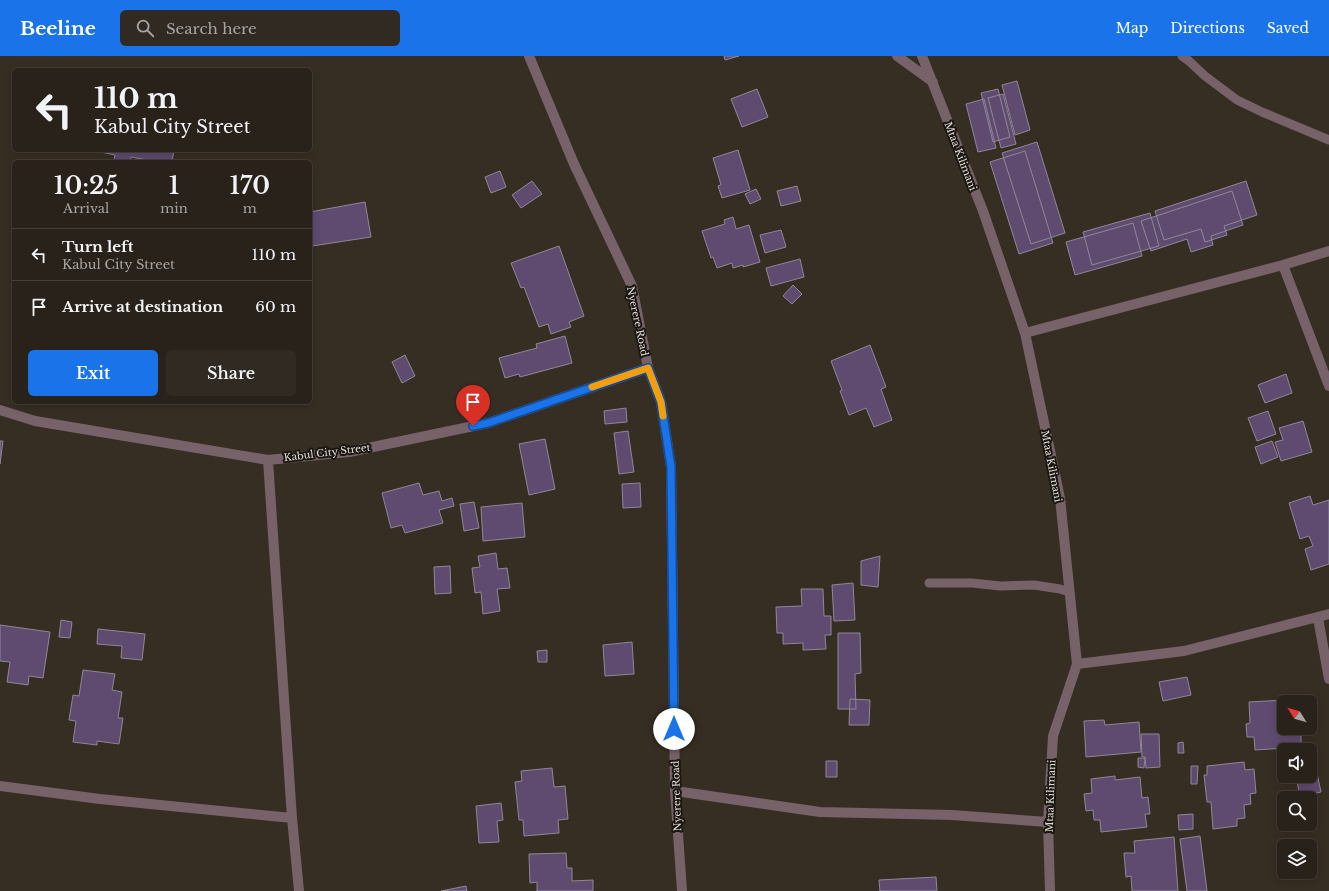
<!DOCTYPE html>
<style>
body{margin:0;font-family:"Libre Baskerville",serif;background:#312a23;color:#f1f3f6;height:100vh;display:flex;flex-direction:column;font-size:15px;white-space:nowrap}
*{box-sizing:border-box;margin:0}
p{font-size:13px;color:#a5a4a2}
.icon{flex:none;width:22px;height:22px;fill:none;stroke:currentColor;stroke-width:2;stroke-linecap:round;stroke-linejoin:round}
.map{position:relative;flex:1;overflow:hidden}
.details{position:absolute;left:12px;top:104px;width:300px;height:244px;display:flex;flex-direction:column;background:#29221a;border-radius:6px;box-shadow:0 2px 10px #0003,0 0 0 1px #453f39}
.details>*{flex:none}
.banner{position:absolute;left:12px;top:12px;width:300px;height:84px;border-radius:6px;box-shadow:0 2px 10px #0003,0 0 0 1px #453f39;background:#29221a;color:#f1f3f6;overflow:hidden}
.needle{width:26px;rotate:307deg}
.controls{position:absolute;left:1277px;top:639px;display:grid;gap:8px}
.controls a{display:grid;place-items:center;width:40px;height:40px;border-radius:6px;background:#29221a;box-shadow:0 2px 10px #0003,0 0 0 1px #453f39;font-size:20px}
.pin{position:absolute;display:grid;place-items:center;width:34px;height:34px;color:#fff;margin:-41px -17px;border-radius:50% 50% 50% 0;rotate:-45deg;box-shadow:0 0 4px #0007}
.pin .icon{rotate:45deg}
.me{position:absolute;width:44px;margin:-22px;rotate:0deg;stroke-linejoin:round;filter:drop-shadow(0 0 3px #0008)}
.turn{display:flex;align-items:center;gap:14px;height:84px;padding:0 16px;font-size:18px}
.turn .icon{width:52px;height:52px;stroke-width:2.5}
.turn b{display:block;font-size:28px;line-height:34px}
.eta{display:flex;justify-content:space-evenly;align-items:center;height:68px;text-align:center}
.eta b{font-size:24px;font-weight:600;line-height:28px}
.action{display:flex;gap:8px;margin-top:auto;padding:8px 16px}
.action a{flex:1;height:46px;border-radius:6px;background:#1a73e8;color:#fff;font-size:16px;font-weight:600;line-height:46px;text-align:center}
.action a+a{background:#312a23;color:#f1f3f6}
ul{padding:0;list-style:none}
li{display:flex;align-items:center;gap:12px;height:52px;padding:0 16px;border-top:1px solid #453f39}
li div{flex:1}
li b{display:block;font-size:15px}
li em{font-style:normal}
header{display:flex;align-items:center;gap:24px;box-sizing:border-box;height:56px;padding:0 20px;background:#1a73e8;color:#fff}
header strong{font-size:19px}
nav{display:flex;gap:22px;margin-inline-start:auto;font-size:14px}
.search{width:280px;height:36px;background:#312a23;display:flex;align-items:center;gap:10px;box-sizing:border-box;padding:0 14px;border-radius:6px;color:#a5a4a2;font-size:15px}
.map>svg:first-child{display:block}
.building{fill:#5f4b70;stroke:#8f8796}
.lines{fill:none;stroke-linecap:round;stroke-linejoin:round}
.lane{stroke:#776269;stroke-width:9}
.street{stroke:#776269;stroke-width:10}
.route-casing{stroke:#114b97;stroke-width:10}
.route{stroke:#1a73e8;stroke-width:7}
.slow{stroke:#f59e0b;stroke-width:7}
.labels{text-anchor:middle;stroke-width:4;stroke-linejoin:round;paint-order:stroke}
.street-label{font-size:10px;fill:#e1dbd4;stroke:#1b1712}
</style>
<header>
<strong>Beeline</strong>
<div class="search"><svg class="icon" aria-label="search" viewBox="0 0 24 24"><circle cx="10" cy="10" r="6"/><path d="M15 15l6 6"/></svg>Search here</div>
<nav><a>Map</a><a>Directions</a><a>Saved</a></nav>
</header>
<div class="map">
<svg width="1329" height="835" viewBox="0 0 1329 835">
<rect width="100%" height="100%" fill="#372e23"/>
<!-- building -->
<path class="building" d="M724 0H739L725 4Z
M1017 25 1030 74 1015 79 1002 29Z
M757 33 768 61 742 71 731 43Z
M998 33 1010 81 993 86 981 37Z
M1003 38 1016 88 1001 92 988 42Z
M984 43 996 92 978 96 966 48Z
M1037 86 1065 177 1031 188 1002 97Z
M101 94H174L172 106H158L131 101 130 106H123L114 104 115 99 101 96Z
M738 94 750 134 722 142 718 130 721 129 713 102Z
M1025 95 1053 187 1019 198 990 106Z
M500 115 506 131 491 137 485 121Z
M532 125 542 138 521 152 512 139Z
M1246 125 1257 159 1224 170 1227 179 1205 186 1201 173 1164 184 1155 155Z
M797 130 801 145 781 150 777 135Z
M756 133 761 143 750 148 745 138Z
M1232 135 1243 169 1211 180 1213 189 1191 196 1187 183 1151 195 1141 165Z
M365 146 371 181 312 190 310 177V156Z
M1150 157 1159 190 1092 209 1083 176Z
M733 161 736 173 749 169 760 206 743 211V209L733 212 732 207 717 212 713 201 711 202 702 175 725 168 724 164Z
M1133 167 1142 200 1075 219 1066 186Z
M781 174 786 191 765 197 760 179Z
M559 190 584 260 569 266 571 271 551 278 548 268 539 271 524 231 521 232 511 207Z
M800 203 804 221 771 230 766 212Z
M793 229 802 238 792 248 783 240Z
M565 280 572 307 520 321 519 318 505 322 499 302 537 292 536 288Z
M870 289 886 331 881 333 892 364 874 371 866 352 849 359 840 335 842 334 831 305Z
M405 299 415 320 402 327 392 306Z
M1286 318 1292 337 1265 347 1258 329Z
M626 352 627 366 605 368 604 355Z
M1268 355 1276 378 1257 385 1248 362Z
M1303 365 1312 396 1281 405 1275 386 1283 384 1279 372Z
M628 375 634 416 619 418 614 377Z
M545 383 555 433 529 439 519 388Z
M0 385H3L0 408Z
M1272 385 1278 401 1261 408 1255 391Z
M419 427 423 439 439 435 442 445 452 442 454 450 439 454 443 467 405 477 402 469 391 472 382 437Z
M640 427 641 451 623 452 622 428Z
M1310 440 1313 449 1329 444V508L1311 514 1305 493 1313 490 1309 480 1300 483 1289 447Z
M474 446 479 472 464 475 460 448Z
M522 447 525 481 483 485 481 451Z
M496 497 498 513 507 512 510 532 497 533 500 555 483 558 481 536 475 537 472 512 480 511 478 500Z
M880 500 878 531 861 529V505Z
M450 510 451 537 435 538 434 511Z
M853 527 855 564 834 565 832 529Z
M801 533H823L824 560H831V579H825L826 593 803 594V587L783 588V577H777L776 551 802 550Z
M61 564 72 566 70 582 59 581Z
M0 569 50 576 43 622 29 620 28 629 7 626 10 606 0 605Z
M98 573 145 578 142 604 121 602 122 590 97 588Z
M838 577H860L861 617 855 618 856 653H838Z
M632 586 634 618 605 620 603 589Z
M547 594V606H538L537 595Z
M83 614 115 618 112 634 122 636 118 662H123L119 688 97 685V689L73 686 76 665 69 664 73 639 79 640Z
M1187 621 1191 639 1163 645 1159 626Z
M850 643 870 644 869 669H849Z
M1284 644V672H1301V691L1255 694 1254 681H1247L1246 668 1250 667 1249 646Z
M1104 664 1105 669 1139 666 1141 696 1086 701 1084 665Z
M1141 678H1159L1160 711 1146 712 1145 701H1142Z
M1183 686 1184 697H1178V687Z
M1313 699 1321 736 1300 741 1296 720H1310V700Z
M1138 702H1145L1144 712 1138 711Z
M826 705H837V721H826Z
M1244 706 1245 714 1254 713 1256 737 1250 738 1251 748 1244 749 1245 762 1237 763V770L1213 773 1211 746H1207L1204 719H1207V710Z
M1191 710H1198L1197 728H1191Z
M552 712 554 731 565 730 568 763 558 764 559 777 524 780 523 764H519L515 726 522 725 521 715Z
M1115 720V724L1140 721 1142 742 1148 741 1150 758H1145L1147 771 1101 776 1100 764H1094L1093 754 1086 755 1084 738 1092 737 1091 723Z
M501 747 503 764 497 765 499 786 479 787 476 750Z
M1193 758V773L1179 774 1178 759Z
M1200 780 1207 835H1187L1180 783Z
M1174 781 1178 835H1132L1131 820 1126 821 1124 797H1135L1134 785Z
M566 797 567 812H572V825L593 824V835H537V826L530 827 529 798Z
M936 821 937 835H880L879 824Z
M466 830 467 835H441Z"/>
<g class="lines">
<!-- lane -->
<path class="lane" d="M1182 0 1189 5 1205 20 1237 44 1262 56 1329 84
M929 527H972L1000 530 1034 529 1060 533 1069 536"/>
<!-- street -->
<path class="street" d="M529 0 574 108 632 230 648 312 661 346 671 411 675 735 682 835
M897 0 933 26
M922 0 983 155 1025 277 1060 442 1077 608 1053 680 1048 766 1050 835
M1283 209 1329 330
M1025 277 1283 209 1329 195
M0 354 35 365 268 404 349 396 488 367 648 312
M268 404 292 762 299 835
M1318 562 1329 623
M1077 608 1184 595 1329 558
M0 730 100 743 292 762
M675 735 820 756 952 759 1048 766"/>
</g>
<g class="lines">
<defs>
<path id="route" d="M473 370 488 367 648 312 661 346 671 411 674 673"/>
</defs>
<!-- route casing -->
<use href="#route" class="route-casing"/>
<!-- route -->
<use href="#route" class="route"/>
<!-- slow -->
<path class="slow" d="M592 331 648 312 661 346 663 360"/>
</g>
<g class="labels">
<!-- street labels -->
<g class="street-label">
<text transform="translate(961 100) rotate(69)" y="4">Mtaa Kilimani</text>
<text transform="translate(638 265) rotate(78)" y="4">Nyerere Road</text>
<text transform="translate(327 396) rotate(-7)" y="4">Kabul City Street</text>
<text transform="translate(1052 410) rotate(79)" y="4">Mtaa Kilimani</text>
<text transform="translate(676 740) rotate(-92)" y="4">Nyerere Road</text>
<text transform="translate(1050 740) rotate(-88)" y="4">Mtaa Kilimani</text>
</g>
</g>
</svg>
<div class="controls">
<a><svg class="needle" viewBox="-14 -14 28 28"><path d="M0-13l5 13h-10z" fill="#e53935"/><path d="M0 13l5-13h-10z" fill="#a5a4a2"/></svg></a>
<a><svg class="icon" aria-label="sound" viewBox="0 0 24 24"><path d="M4 9h4l5-4v14l-5-4H4zM17 9q2 3 0 6"/></svg></a>
<a><svg class="icon" aria-label="search" viewBox="0 0 24 24"><circle cx="10" cy="10" r="6"/><path d="M15 15l6 6"/></svg></a>
<a><svg class="icon" aria-label="layers" viewBox="0 0 24 24"><path d="M12 4l9 5-9 5-9-5zM3 14l9 5 9-5"/></svg></a>
</div>
<div class="pin" style="left:473px;top:370px;background:#d93025"><svg class="icon" aria-label="arrive" viewBox="0 0 24 24"><path d="M6 21V4h12l-3 4 3 4H6"/></svg></div>
<svg class="me" style="left:674px;top:673px" viewBox="-20 -20 40 40"><circle r="19" fill="#fff"/><path d="M0-13L10 11 0 6-10 11z" fill="#1a73e8"/></svg>
<div class="banner">
<div class="turn"><svg class="icon" aria-label="left" viewBox="0 0 24 24"><path d="M17 20v-9H6M10 6l-5 5 5 5"/></svg><div><b>110 m</b>Kabul City Street</div></div>
</div>
<section class="details">
<div class="eta">
<div><b>10:25</b><p>Arrival</p></div>
<div><b>1</b><p>min</p></div>
<div><b>170</b><p>m</p></div>
</div>
<ul>
<li><svg class="icon" aria-label="left" viewBox="0 0 24 24"><path d="M17 20v-9H6M10 6l-5 5 5 5"/></svg><div><b>Turn left</b><p>Kabul City Street</p></div><em>110 m</em></li>
<li><svg class="icon" aria-label="arrive" viewBox="0 0 24 24"><path d="M6 21V4h12l-3 4 3 4H6"/></svg><div><b>Arrive at destination</b></div><em>60 m</em></li>
</ul>
<div class="action"><a>Exit</a><a>Share</a></div>
</section>
</div>
